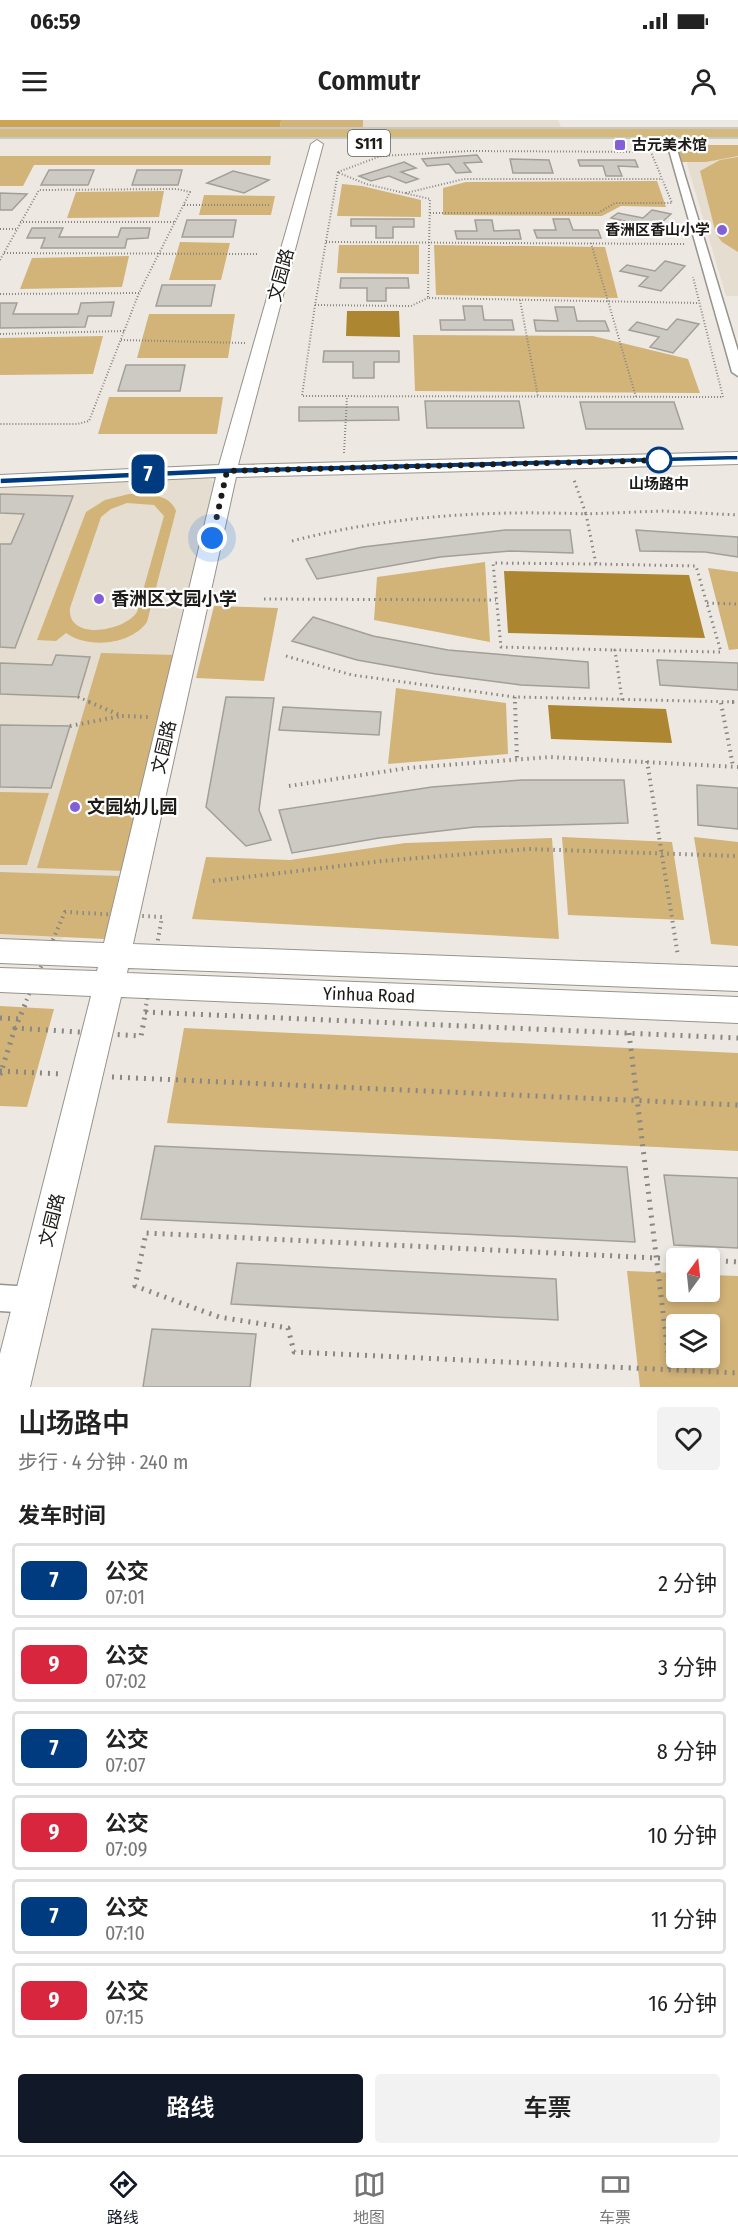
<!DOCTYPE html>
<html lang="zh">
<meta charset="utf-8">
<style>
:root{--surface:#fff;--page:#f2f2f2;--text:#222;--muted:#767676;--line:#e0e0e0;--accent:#111827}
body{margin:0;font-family:"Fira Sans Condensed","Noto Sans SC",sans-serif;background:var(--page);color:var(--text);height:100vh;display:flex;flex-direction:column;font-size:22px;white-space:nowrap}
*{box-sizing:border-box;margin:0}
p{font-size:20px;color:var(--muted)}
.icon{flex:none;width:33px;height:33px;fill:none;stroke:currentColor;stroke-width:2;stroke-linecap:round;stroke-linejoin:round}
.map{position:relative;height:1267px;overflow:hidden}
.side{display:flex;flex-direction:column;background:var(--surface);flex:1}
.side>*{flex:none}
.badge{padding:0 12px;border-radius:9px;font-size:21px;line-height:39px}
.needle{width:39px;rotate:15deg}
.fabs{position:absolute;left:666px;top:1128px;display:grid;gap:12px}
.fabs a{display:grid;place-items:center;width:54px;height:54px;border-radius:6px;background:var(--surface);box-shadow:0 3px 9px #0003;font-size:30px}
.you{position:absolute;width:30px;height:30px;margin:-15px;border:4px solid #fff;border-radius:50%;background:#1a73e8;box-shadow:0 0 0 9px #1a73e833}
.map>.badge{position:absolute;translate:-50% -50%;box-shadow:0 0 0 3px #fff}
h2{padding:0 18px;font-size:22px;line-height:54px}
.round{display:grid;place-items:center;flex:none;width:63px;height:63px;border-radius:6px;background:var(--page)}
.summary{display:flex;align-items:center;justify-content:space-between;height:102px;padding:0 18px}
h1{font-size:28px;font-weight:600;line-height:45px}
.action{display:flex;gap:12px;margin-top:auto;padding:12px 18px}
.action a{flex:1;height:69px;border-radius:6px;background:var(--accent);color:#fff;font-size:24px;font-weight:600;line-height:69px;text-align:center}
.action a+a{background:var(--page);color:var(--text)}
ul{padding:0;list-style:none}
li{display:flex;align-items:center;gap:18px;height:75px;margin:0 12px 9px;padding:0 6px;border:3px solid var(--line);border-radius:6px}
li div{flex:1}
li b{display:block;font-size:22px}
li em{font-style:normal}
li .badge{min-width:66px;font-weight:700;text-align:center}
.status{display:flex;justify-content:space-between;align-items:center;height:42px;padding:0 30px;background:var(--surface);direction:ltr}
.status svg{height:16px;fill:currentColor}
header{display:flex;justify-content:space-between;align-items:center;height:78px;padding:0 18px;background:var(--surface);font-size:27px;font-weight:600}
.tabs{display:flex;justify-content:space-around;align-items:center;height:84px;border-top:2px solid var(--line);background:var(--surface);font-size:16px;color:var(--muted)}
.tabs a{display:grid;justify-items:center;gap:3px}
.tabs .current{color:var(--accent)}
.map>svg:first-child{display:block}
</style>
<div class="status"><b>06:59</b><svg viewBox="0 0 49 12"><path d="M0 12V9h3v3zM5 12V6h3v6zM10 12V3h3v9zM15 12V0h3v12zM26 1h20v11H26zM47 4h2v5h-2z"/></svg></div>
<header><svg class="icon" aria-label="menu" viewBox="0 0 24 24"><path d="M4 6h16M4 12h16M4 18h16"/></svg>Commutr<svg class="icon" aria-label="person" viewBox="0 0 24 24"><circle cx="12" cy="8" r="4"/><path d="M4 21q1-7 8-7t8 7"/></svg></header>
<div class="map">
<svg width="738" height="1267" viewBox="0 0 738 1267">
<rect width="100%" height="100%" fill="#ede9e2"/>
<!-- built -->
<path fill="#e5ddcf" d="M 363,0 L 558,0 L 564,14 L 363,13 Z
M 738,29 L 738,176 L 726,176 L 687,44 L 691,35 Z
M 195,352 L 223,366 L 130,776 L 40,833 L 0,831 L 0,361 Z"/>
<!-- green -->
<path fill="#d2b378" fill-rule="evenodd" d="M 281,0 L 363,0 L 363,13 L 279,13 Z
M 676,25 L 738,25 L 738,36 L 706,42 L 681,42 Z
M 0,36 L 271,36 L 270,45 L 34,45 L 23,66 L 0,66 Z
M 738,37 L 738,132 L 722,122 L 716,114 L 700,51 L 720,40 Z
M 657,61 L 666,87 L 621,86 L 602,96 L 443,95 L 443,68 L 466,62 Z
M 342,64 L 362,66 L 421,80 L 421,97 L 337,96 Z
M 164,71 L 159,97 L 67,98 L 76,72 Z
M 204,75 L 275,76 L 271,95 L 199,95 Z
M 180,122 L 230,123 L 221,160 L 169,160 Z
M 339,125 L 419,125 L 419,154 L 337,153 Z
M 434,125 L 605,127 L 618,178 L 436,175 Z
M 129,136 L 122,167 L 20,169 L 32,138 Z
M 149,194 L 235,194 L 228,238 L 137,238 Z
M 413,215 L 593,216 L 688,239 L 700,273 L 415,271 Z
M 103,216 L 93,254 L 0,255 L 0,218 Z
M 109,277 L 223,277 L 217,314 L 98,314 Z
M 129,374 C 145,374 170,373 176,391 L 147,502 C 131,525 88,529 66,513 L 56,521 L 37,520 L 86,392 L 105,380 ZM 127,383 L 154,385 L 164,396 L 137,492 C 124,512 67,521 70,488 L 101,397 L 111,389 Z
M 485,442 L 490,522 L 374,500 L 377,457 Z
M 708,448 L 738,452 L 738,529 L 729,530 Z
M 214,486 L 278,488 L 264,561 L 196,558 Z
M 101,533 L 176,535 L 126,751 L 37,748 Z
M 396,568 L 506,583 L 508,634 L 388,644 Z
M 0,672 L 49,673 L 27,745 L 0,745 Z
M 562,717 L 672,722 L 684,800 L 568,795 Z
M 694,717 L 738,722 L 738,826 L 711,824 Z
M 552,718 L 559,819 L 192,799 L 206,737 L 290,740 L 405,723 Z
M 0,752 L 119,756 L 105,819 L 0,814 Z
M 0,886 L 54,889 L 27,987 L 0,986 Z
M 184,908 L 738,933 L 738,1031 L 167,1003 Z
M 627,1151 L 676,1153 L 676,1172 L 710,1172 L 710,1155 L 738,1156 L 738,1267 L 640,1267 ZM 710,1204 L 710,1238 L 676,1238 L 676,1204 Z"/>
<!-- forest -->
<path fill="#cca452" d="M 0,0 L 281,0 L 279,13 L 0,13 Z"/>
<!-- water -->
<path fill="#ad8631" d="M 347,191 L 399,191 L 400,217 L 346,216 Z
M 504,451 L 689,455 L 705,518 L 508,513 Z
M 548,585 L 666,589 L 672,623 L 551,619 Z"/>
<!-- building -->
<path fill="#cdc9c3" stroke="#a29f98" stroke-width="1.5" d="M 477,35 L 482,42 L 464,43 L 471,52 L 456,53 L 449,44 L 427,46 L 422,39 Z
M 510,39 L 549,40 L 553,53 L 513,53 Z
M 578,40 L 635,40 L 638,47 L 618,46 L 622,56 L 606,56 L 603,46 L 580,46 Z
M 404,42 L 416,48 L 401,52 L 418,59 L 406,63 L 389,56 L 371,61 L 359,56 Z
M 49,50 L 94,50 L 88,65 L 41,65 Z
M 137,50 L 182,50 L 178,65 L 132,65 Z
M 233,51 L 269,60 L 244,73 L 207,63 Z
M 0,73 L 27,74 L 12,90 L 0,90 Z
M 652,90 L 671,94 L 648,115 L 629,111 L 637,104 L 611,98 L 618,93 L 643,98 Z
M 351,99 L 414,99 L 414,107 L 393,107 L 393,118 L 376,118 L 376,106 L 351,106 Z
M 553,99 L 569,99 L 573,110 L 598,110 L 601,118 L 537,118 L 534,110 L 556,110 Z
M 187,100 L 236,100 L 233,117 L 182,117 Z
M 475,100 L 492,100 L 494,111 L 519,110 L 521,119 L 457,119 L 455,111 L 477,111 Z
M 32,108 L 63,108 L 59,117 L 118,117 L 121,108 L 150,108 L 148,118 L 127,119 L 125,128 L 41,128 L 45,118 L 27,118 Z
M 665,141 L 685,146 L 661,171 L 639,166 L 648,157 L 620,151 L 627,145 L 655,151 Z
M 341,158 L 408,158 L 409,168 L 386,168 L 386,181 L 367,181 L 367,168 L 340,168 Z
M 162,165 L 215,165 L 211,186 L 156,186 Z
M 114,182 L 111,196 L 88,196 L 85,207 L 0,208 L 0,183 L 17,183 L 13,194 L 78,194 L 81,183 Z
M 463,186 L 482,186 L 484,200 L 512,200 L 514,210 L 441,210 L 440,200 L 465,200 Z
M 555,187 L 574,187 L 577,201 L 605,201 L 609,211 L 536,211 L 534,200 L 558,201 Z
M 677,199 L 699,204 L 673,233 L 650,227 L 659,217 L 629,210 L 637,202 L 667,210 Z
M 324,231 L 399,231 L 399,242 L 374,242 L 374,258 L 353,258 L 353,242 L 323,242 Z
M 126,245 L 185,245 L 180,271 L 118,271 Z
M 425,281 L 519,281 L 524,308 L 427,308 Z
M 580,282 L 674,282 L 683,309 L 586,309 Z
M 299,287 L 398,287 L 399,300 L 299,301 Z
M 0,374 L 73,376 L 15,528 L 0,527 L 0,424 L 11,424 L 24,394 L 0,393 Z
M 505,410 L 570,410 L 573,433 L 510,431 L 440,437 L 317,459 L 306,439 L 363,427 Z
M 636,410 L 738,417 L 738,437 L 705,432 L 640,431 Z
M 313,497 L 373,516 L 448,530 L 588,542 L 589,568 L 521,565 L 436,554 L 357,540 L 292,521 Z
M 56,535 L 90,537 L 78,577 L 0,574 L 0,543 L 52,545 Z
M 657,540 L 738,543 L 738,570 L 660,565 Z
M 226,577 L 274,578 L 259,690 L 271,720 L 246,726 L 206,687 Z
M 283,587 L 381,592 L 379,615 L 279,610 Z
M 0,605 L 70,606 L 51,668 L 0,667 Z
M 522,660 L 624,660 L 628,703 L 475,707 L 379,718 L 292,733 L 279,690 L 432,667 Z
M 697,665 L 738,668 L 738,709 L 698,705 Z
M 155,1026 L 627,1047 L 635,1122 L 141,1099 Z
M 664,1055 L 738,1058 L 738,1128 L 674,1125 Z
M 237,1143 L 556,1159 L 558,1200 L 231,1184 Z
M 152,1209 L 256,1214 L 250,1267 L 143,1267 Z"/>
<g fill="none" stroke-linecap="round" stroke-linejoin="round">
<!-- street casing -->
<g stroke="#97938d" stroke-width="3">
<path id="street" d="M 671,20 L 675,23 L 738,231 L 738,256 L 732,252 L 667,23 Z
M 0,1165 L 32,1167 L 41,1171 L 45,1180 L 41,1189 L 32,1193 L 0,1191 Z"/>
</g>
<!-- secondary casing -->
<g stroke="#97938d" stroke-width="2">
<path id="secondary" d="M 317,20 L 323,24 L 238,345 L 738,332 L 738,344 L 236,357 L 133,824 L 738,847 L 738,871 L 128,848 L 127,853 L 738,877 L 738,903 L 121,877 L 30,1267 L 0,1267 L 0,1234 L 91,876 L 0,872 L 0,848 L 97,851 L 98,847 L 0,843 L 0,819 L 104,823 L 216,357 L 0,367 L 0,355 L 219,345 L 311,24 Z"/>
</g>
<!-- primary casing -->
<g stroke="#c9c8c8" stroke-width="4">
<path id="primary" d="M 0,9 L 738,9 L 738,17 L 0,17 Z"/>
</g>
<!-- path-far3 -->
<path stroke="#898782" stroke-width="2" stroke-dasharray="1 2" stroke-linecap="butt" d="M 338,52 L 381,36 L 469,31 L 651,32 L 672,83
M 338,52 L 315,185 L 411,186 L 428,178
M 339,53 L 366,64 L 430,79 L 428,178 L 699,183
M 406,73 L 464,59 L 662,59
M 184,85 L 271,85
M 430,93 L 598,93 L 615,83 L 672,83
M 20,102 L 176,102
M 0,109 L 17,109
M 326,122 L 684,124
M 591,123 L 636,277
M 4,133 L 257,134
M 0,140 L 39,70 L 177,69 L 190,72 L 139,173 L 89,301 L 77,304 L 0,304
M 0,174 L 139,173
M 520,180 L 538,277
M 315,185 L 302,276 L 723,277 L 693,157
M 0,214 L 124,211
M 121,220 L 246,223
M 344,333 L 347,277"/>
<!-- path-far2 -->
<path stroke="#898782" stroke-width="3" stroke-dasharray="1.5 4" stroke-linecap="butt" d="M 292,421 C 389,396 486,390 586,394 L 573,357
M 596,444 L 493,443 L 501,527 L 614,530
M 264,479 L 496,480
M 707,483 L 738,484
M 286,536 L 352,555 L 515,577 L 738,582
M 78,577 L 93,583
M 515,577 L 515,583
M 622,580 L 615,530 L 721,532 L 696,446 L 596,444 L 586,394 L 662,391 L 738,395"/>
<!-- path-far1 -->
<path stroke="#898782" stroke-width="4" stroke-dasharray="1.5 4.5" stroke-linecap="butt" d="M 89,582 L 122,596 L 149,597
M 515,582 L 517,639
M 732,582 L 738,582
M 721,583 L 733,646
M 70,606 L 121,596
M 647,641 L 678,836
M 289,666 L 408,648 L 550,637 L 738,647
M 213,761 L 382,741 L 528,729 L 738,736
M 24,886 L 65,792 L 162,797 L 146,886"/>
<!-- path -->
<path stroke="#898782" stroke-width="5" stroke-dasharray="2 6" stroke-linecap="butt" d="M 25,885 L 15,908 L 141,916 L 147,885
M 145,892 L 738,918
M 0,898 L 20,899
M 629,913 L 670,1250
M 0,951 L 62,954
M 0,955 L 15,908
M 112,957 L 738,985
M 676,1139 L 146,1113 L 135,1166 L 219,1197 L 288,1208 L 294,1232 L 738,1253
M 710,1140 L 738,1142"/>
<!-- street -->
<use href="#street" fill="#fff" fill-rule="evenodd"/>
<!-- secondary -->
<use href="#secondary" fill="#fff" fill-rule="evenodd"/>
<!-- primary -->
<use href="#primary" fill="#d4b97d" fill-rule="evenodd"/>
</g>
<!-- line -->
<path fill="#003b80" stroke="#fff" stroke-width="1.5" d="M 738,335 L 738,340 L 220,354 L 0,364 L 0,358 L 220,348 Z"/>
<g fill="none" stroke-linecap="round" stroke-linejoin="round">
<!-- walk -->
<path stroke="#1c1b18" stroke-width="6" stroke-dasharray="0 10.8" d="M 212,418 L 227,351 L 668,340 L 659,340"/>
</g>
<!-- markers -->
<g fill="#825ed9" stroke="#fff" stroke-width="2">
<rect x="614" y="19" width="12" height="12" rx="3"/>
<circle cx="722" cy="110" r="6"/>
<circle cx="99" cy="479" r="6"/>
<circle cx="75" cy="687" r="6"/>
</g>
<circle fill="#fff" stroke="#003b80" stroke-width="3" cx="659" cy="340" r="12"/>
<g text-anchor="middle" stroke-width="4.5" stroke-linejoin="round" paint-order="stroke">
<!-- far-poi labels -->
<g font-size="15" font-weight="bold" fill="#1c1b18" stroke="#fff" text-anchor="start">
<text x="632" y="30">古元美术馆</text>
<text x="710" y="115" text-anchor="end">香洲区香山小学</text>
</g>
<!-- far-stop labels -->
<g font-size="15" font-weight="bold" fill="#1c1b18" stroke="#fff">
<text x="659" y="369">山场路中</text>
</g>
<!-- shield labels -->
<rect fill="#fff" stroke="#605f5d" stroke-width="1.5" x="348" y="10" width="42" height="26" rx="4.5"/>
<g font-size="16" font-weight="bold" fill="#1c1b18">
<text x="369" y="29">S111</text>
</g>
<!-- street labels -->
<g font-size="18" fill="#1c1b18" stroke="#fff">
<text transform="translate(281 155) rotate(-75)" y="6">文园路</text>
<text transform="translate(164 627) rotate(-77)" y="6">文园路</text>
<text transform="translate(369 875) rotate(2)" y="6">Yinhua Road</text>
<text transform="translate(52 1100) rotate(-76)" y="6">文园路</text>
</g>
<!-- poi labels -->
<g font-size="18" font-weight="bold" fill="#1c1b18" stroke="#fff" text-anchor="start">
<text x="111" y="485">香洲区文园小学</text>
<text x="87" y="693">文园幼儿园</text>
</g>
</g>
</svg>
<div class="fabs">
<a><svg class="needle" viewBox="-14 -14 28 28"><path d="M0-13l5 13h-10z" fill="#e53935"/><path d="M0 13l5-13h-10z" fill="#767676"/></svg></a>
<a><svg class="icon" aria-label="layers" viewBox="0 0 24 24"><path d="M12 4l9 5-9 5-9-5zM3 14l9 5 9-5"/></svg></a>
</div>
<div class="you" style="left:212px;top:418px"></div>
<b class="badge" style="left:148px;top:354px;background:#003b80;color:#fff">7</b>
</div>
<section class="side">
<div class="summary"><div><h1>山场路中</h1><p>步行 · 4 分钟 · 240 m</p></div><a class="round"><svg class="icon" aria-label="heart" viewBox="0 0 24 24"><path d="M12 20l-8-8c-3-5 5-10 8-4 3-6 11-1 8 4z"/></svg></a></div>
<h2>发车时间</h2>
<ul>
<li><span class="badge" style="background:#003b80;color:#fff">7</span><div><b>公交</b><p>07:01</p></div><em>2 分钟</em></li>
<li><span class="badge" style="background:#d7263d;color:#fff">9</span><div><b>公交</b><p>07:02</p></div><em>3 分钟</em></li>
<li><span class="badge" style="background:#003b80;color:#fff">7</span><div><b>公交</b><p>07:07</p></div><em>8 分钟</em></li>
<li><span class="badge" style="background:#d7263d;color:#fff">9</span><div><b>公交</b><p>07:09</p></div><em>10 分钟</em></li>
<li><span class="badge" style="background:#003b80;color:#fff">7</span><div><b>公交</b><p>07:10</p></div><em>11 分钟</em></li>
<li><span class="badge" style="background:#d7263d;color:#fff">9</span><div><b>公交</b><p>07:15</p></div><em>16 分钟</em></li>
</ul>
<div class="action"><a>路线</a><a>车票</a></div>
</section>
<nav class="tabs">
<a class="current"><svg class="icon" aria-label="directions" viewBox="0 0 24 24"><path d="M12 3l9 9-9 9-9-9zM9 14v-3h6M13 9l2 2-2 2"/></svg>路线</a>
<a><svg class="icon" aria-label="map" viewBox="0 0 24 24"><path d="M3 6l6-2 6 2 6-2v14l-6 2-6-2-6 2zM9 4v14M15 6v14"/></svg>地图</a>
<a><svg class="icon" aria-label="tickets" viewBox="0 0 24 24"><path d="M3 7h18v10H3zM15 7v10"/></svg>车票</a>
</nav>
